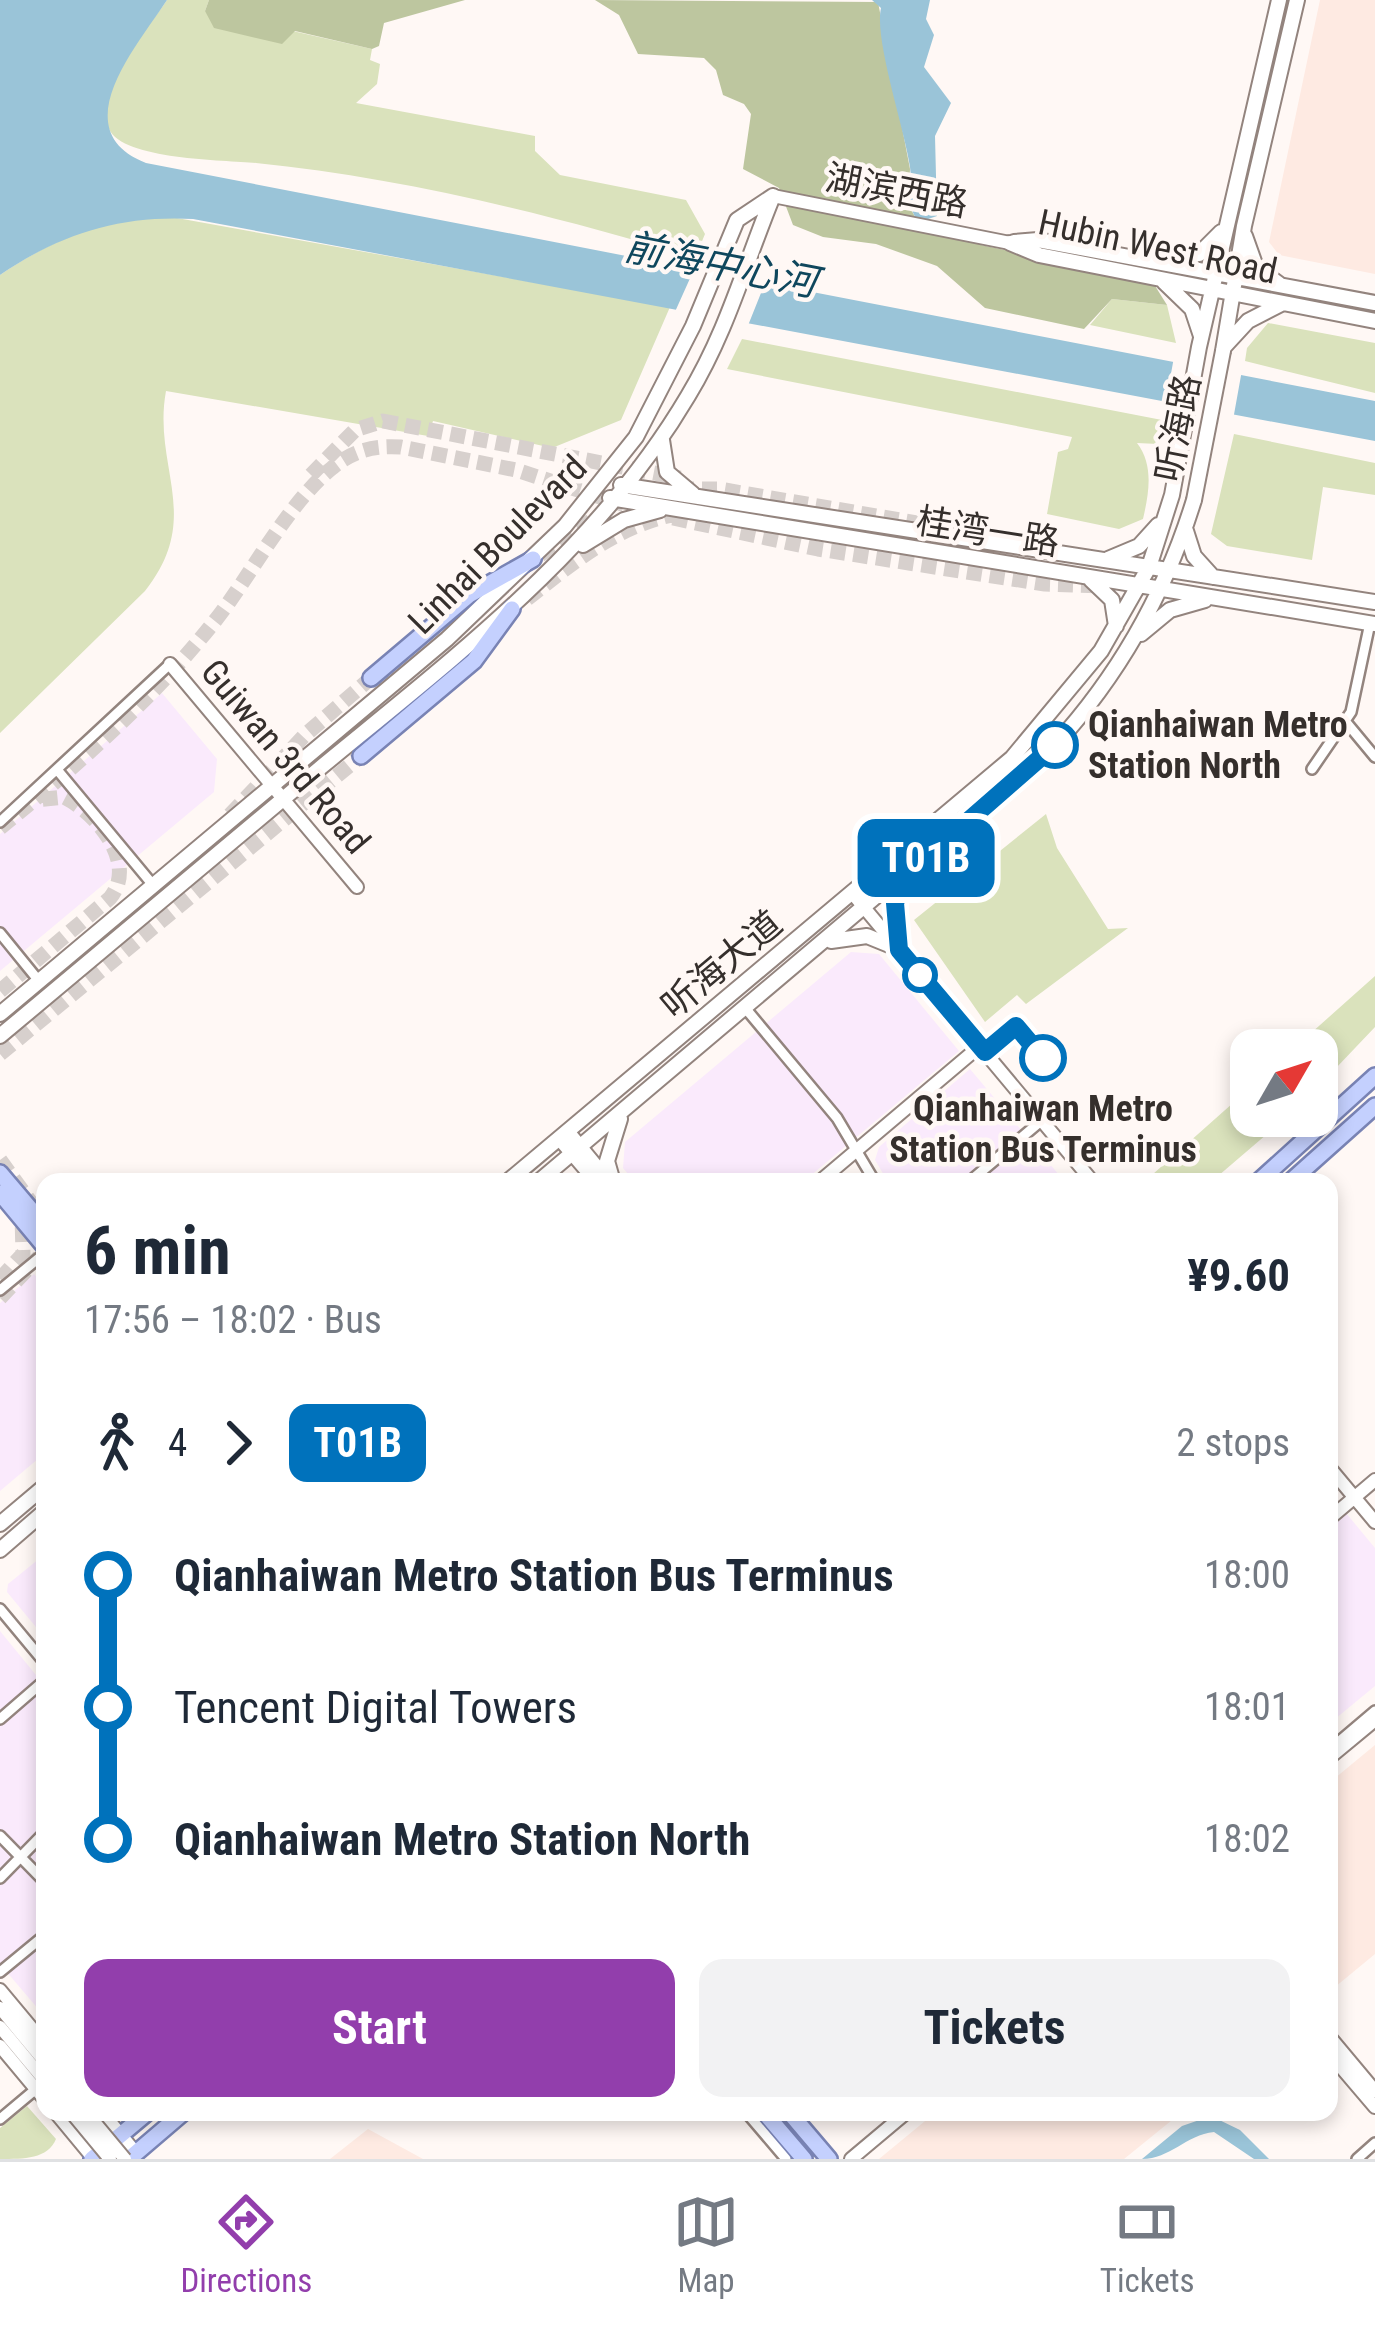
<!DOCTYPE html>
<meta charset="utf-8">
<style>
:root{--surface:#fff;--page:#f2f2f3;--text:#1f2937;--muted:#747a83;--line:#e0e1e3;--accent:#923eac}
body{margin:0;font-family:"Roboto Condensed","Noto Sans SC",sans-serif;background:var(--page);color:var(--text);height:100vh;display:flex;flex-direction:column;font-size:45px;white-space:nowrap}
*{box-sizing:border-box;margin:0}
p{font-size:39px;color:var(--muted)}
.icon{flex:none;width:66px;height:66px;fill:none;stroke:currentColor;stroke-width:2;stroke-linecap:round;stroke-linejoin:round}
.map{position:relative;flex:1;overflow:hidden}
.panel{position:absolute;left:36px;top:1173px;width:1302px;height:948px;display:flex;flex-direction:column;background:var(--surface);border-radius:24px;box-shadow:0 6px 18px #0003}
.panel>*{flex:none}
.badge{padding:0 24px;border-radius:18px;font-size:42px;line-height:78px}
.needle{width:78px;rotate:51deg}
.fabs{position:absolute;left:1230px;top:1029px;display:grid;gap:24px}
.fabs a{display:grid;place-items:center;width:108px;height:108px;border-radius:24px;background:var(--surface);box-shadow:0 6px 18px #0003;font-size:60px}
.map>.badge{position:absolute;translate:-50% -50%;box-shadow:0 0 0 6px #fff}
.legs{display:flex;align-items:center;gap:18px;height:132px;padding:0 48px;font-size:39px}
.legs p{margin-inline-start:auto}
.head{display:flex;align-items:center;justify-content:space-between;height:204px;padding:0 48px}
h1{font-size:66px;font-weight:700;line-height:90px}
.action{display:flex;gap:24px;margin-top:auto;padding:24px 48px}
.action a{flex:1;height:138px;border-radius:24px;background:var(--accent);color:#fff;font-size:48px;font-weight:700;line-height:138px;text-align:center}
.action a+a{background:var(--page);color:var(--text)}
ul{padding:0 48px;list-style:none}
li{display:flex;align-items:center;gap:42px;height:132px;font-size:45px}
li i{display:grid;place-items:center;width:18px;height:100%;margin:0 15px;background:currentColor}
li i::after{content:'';width:30px;height:30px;margin:-15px;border:9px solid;border-radius:50%;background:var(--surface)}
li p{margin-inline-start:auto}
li:first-child i{background:linear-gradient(#0000 50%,currentColor 0)}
li:last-child i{background:linear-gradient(currentColor 50%,#0000 0)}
.tab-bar{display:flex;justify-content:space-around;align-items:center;height:168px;border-top:3px solid var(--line);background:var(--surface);font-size:33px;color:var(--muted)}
.tab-bar a{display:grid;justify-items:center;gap:6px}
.tab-bar .active{color:var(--accent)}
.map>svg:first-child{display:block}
</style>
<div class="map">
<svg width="1375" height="2159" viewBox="0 0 1375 2159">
<rect width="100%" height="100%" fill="#fff8f5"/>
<!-- commercial -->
<path fill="#faeafc" d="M 162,693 L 217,759 L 214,792 L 0,971 L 0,834 Z
M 851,952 L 879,954 L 959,1051 L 803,1182 L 635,1182 L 623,1168 L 625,1142 Z
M 970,1069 L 1065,1182 L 888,1182 L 875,1160 L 879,1147 Z
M 34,1274 L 45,1287 L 45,1453 L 0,1491 L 0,1303 Z
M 1346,1513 L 1375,1548 L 1375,1686 L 1329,1724 L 1329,1528 Z
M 45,1554 L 45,1638 L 7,1592 L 8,1584 Z
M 0,1631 L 45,1686 L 45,2017 L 0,1964 Z"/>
<!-- built -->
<path fill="#feeae2" d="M 1320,0 L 1375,0 L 1375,274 L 1279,255 L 1269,242 Z
M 1375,1745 L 1375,1954 L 1329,1992 L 1329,1783 Z
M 936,2112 L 1182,2112 L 1124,2159 L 879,2159 Z
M 368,2129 L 423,2159 L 330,2159 Z"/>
<!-- green -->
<path fill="#dae2bc" d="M 167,0 L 209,0 L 205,11 L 372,49 L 370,60 L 380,64 L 377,84 L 356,103 L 535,136 L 535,151 L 560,175 L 686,200 L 705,234 L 695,258 C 557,216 400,177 256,163 C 224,160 123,160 109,129 C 92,88 146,32 167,0 Z
M 177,218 L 670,307 L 621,420 L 552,448 L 433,421 L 428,436 L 166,391 C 152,467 204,517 145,591 L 0,733 L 0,275 C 54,238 110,216 177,218 Z
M 1112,299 L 1167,305 L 1176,343 L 1090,325 Z
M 1268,323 L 1375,343 L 1375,393 L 1245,361 L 1247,348 Z
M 742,339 L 1162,420 L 1158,444 L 1137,443 C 1154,465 1149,493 1143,519 L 1119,529 L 1047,514 L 1058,452 L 1068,449 L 1072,437 L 727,369 Z
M 1234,434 L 1375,463 L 1375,495 L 1323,487 L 1312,560 L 1227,546 L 1211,534 Z
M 1046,814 L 1057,848 L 1108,929 L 1128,928 L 1026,1004 L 1017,995 L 985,1022 L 914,920 Z
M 1375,976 L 1375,1027 L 1317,1088 L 1317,1050 L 1292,1050 Z
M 1251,1087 L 1251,1116 L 1288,1116 L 1211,1182 L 1144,1182 Z
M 27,2106 L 56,2139 C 48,2159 24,2159 0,2159 L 0,2128 Z"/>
<!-- forest -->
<path fill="#bdc69f" d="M 209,0 L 465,0 L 384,23 L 379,46 L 372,49 L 295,31 L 282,44 L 214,28 L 205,11 Z
M 595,0 L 878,2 L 910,169 L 908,204 L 918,222 L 961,226 L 981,245 L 1152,281 L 1167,305 L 1112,299 L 1084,329 L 985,308 L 937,266 L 876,244 L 823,237 L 793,225 L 779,188 L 743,169 L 751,114 L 744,104 L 723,95 L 716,70 L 704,58 L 638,54 L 619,15 Z"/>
<!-- water -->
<path fill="#9ac4d8" d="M 0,0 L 167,0 C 138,45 62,130 146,163 L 1375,401 L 1375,441 L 193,219 C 120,215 60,234 0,275 Z
M 872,0 L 930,0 L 926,19 L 934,35 L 924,67 L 951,103 L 935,136 L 937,216 L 919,222 C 904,204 913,188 910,167 C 904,127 874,39 881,8 Z
M 1211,2116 L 1240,2130 L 1269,2159 L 1254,2159 L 1214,2132 C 1186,2135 1170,2159 1142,2159 L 1182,2126 Z"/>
<!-- pier -->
<path fill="#fff8f5" d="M 696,265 L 767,278 L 747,328 L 674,314 Z
M 1174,357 L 1242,370 L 1233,420 L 1165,407 Z"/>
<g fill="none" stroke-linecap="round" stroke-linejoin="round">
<!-- primary-tunnel -->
<path stroke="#d7d0cd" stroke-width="15" stroke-dasharray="15 8" stroke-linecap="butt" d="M 311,475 L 355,430 L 383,421 L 680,478
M 679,489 L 719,489 L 999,537
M 673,518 L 818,549 L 1045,584 L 1105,586
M 540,555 L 595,518
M 527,599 C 577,559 623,521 688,512
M 230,815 L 305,735 L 371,678
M 0,828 C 76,766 152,700 214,622 C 251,576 287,504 332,468 C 352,451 374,445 401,447 L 516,470 L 650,513
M 0,991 L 110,898 C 138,864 98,814 64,797 L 35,800
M 0,1054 L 361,756
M 0,1160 L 37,1211
M 0,1279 L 23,1254 L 22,1216
M 0,1298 L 39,1257"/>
<!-- minor casing -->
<g stroke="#93847e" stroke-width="14">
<path id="minor" d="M 1346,722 L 1375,757
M 1312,769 L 1351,712 L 1370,623
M 59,772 L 153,885
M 0,822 L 170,664
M 0,933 L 39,981
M 746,1009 L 837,1118 L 875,1182
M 969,1182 L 1041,1121
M 0,1290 L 45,1253
M 0,1609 L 45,1663
M 0,1719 L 45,1680
M 1329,1750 L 1375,1711
M 0,1836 L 45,1882
M 0,1878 L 45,1832
M 0,1972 L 45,1935
M 746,2112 L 786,2159
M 0,2119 L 36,2089
M 1357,2159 L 1375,2143"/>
</g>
<!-- tertiary casing -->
<g stroke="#93847e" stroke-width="16">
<path id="tertiary" d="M 773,196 L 1010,243
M 170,664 L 357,887
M 852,893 L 1093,1182
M 568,1131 L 610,1182
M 559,1139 L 596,1182
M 819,1182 L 980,1046
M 1329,1467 L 1375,1522
M 1329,1519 L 1375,1480
M 1329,1758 L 1375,1720
M 0,1990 L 45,2044
M 0,2008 L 45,2062
M 0,2027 L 45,2081
M 1329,2036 L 1375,2091
M 0,2046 L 45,2100
M 1329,2053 L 1375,2107
M 55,2112 L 94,2159
M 102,2112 L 136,2153
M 851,2159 L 907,2112"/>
</g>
<!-- secondary casing -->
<g stroke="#93847e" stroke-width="18">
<path id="secondary" d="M 1245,236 L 1256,267 L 1279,284
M 1014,242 L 1038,240 L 1375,303
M 1010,243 L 1039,255 L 1375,321
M 1164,257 L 1199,254 L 1221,232
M 1164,282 L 1192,309 L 1201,336
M 1224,347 L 1248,321 L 1281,304
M 1223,351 L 1244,226 L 1297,0
M 662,440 L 667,472 L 693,494
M 621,485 L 1375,602
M 610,498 L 1375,624
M 1186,531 L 1194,556 L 1213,577
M 583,545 L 624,520 L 660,510
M 1108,559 L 1139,546 L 1158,525
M 1091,580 L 1112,600 L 1116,626
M 1141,634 L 1170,610 L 1205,600
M 831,941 L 867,936 L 899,949
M 899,949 L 894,912 L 901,881
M 0,1014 L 447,639 L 565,526 L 636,437 L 693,326 L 737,220 L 773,196
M 0,1036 C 106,946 213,857 320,768 C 456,656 597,550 688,396 C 727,332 745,264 773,196
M 507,1182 L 1012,758 L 1101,651 L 1149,567 L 1172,495 L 1199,347 L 1279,0
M 538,1182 L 1055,745 C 1119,675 1166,591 1194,500
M 555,1182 L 584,1182
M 613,1182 L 607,1161 L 620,1119
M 0,1524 L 45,1486
M 0,1550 L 45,1511"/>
</g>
<!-- primary casing -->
<g stroke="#7983b4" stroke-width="20">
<path id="primary" d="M 371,678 L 469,595 L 533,559
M 361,756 L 474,661 L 512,609
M 0,1173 L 45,1226
M 1258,1182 L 1375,1076
M 1290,1182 L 1375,1106
M 0,1193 L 45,1247
M 764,2112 L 804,2159
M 789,2112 L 829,2159
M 92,2159 L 148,2112
M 129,2159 L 184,2112"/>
</g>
<!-- minor -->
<use href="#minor" stroke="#fff" stroke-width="9"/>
<!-- tertiary -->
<use href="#tertiary" stroke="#fff" stroke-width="12"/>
<!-- secondary -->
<use href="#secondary" stroke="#fff" stroke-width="14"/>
<!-- primary -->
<use href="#primary" stroke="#c4d0fe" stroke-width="15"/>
<!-- tertiary-bridge casing -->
<g stroke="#93847e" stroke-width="16" stroke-linecap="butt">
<path id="tertiary-bridge" d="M 71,2112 L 110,2159
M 86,2112 L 125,2159"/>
</g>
<!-- secondary-bridge casing -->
<g stroke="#93847e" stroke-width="18" stroke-linecap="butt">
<path id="secondary-bridge" d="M 1194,500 L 1223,351"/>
</g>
<!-- tertiary-bridge -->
<use href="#tertiary-bridge" stroke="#fff" stroke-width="12"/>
<!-- secondary-bridge -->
<use href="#secondary-bridge" stroke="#fff" stroke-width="14"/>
</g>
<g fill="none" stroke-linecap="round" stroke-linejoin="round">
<!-- line-1 casing -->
<g stroke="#fff" stroke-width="27">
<path id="line-1" d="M 1043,1058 L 1016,1026 L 985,1052 L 899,950 L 895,903 L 904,877 L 1055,745"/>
</g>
<!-- line-1 -->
<use href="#line-1" stroke="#0072bc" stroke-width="18"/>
</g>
<!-- markers -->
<g fill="#fff" stroke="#0072bc" stroke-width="6">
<circle cx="1055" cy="745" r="21"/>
<circle cx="920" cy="975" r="15"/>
<circle cx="1043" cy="1058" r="21"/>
</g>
<g text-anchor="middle" stroke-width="9" stroke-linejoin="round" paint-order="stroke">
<!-- street labels -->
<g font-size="36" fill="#352f2c" stroke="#fff8f5">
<text transform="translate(897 190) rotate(11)" y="13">湖滨西路</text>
<text transform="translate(1158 246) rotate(12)" y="13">Hubin West Road</text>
<text transform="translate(1177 428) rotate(-79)" y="13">听海路</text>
<text transform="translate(988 531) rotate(9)" y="13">桂湾一路</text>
<text transform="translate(497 544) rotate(-45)" y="13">Linhai Boulevard</text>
<text transform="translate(286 756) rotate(50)" y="13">Guiwan 3rd Road</text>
<text transform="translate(721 964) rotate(-40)" y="13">听海大道</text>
</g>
<!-- stop labels -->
<g font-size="36" font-weight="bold" fill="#352f2c" stroke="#fff8f5" text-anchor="start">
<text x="1088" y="737">Qianhaiwan Metro<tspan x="1088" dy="41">Station North</tspan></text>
<text x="1043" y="1121" text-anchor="middle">Qianhaiwan Metro<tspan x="1043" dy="41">Station Bus Terminus</tspan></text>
</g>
<!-- water labels -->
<g font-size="39" font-style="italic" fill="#0f475d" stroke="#fff8f5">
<text transform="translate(721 264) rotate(11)" y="14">前海中心河</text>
</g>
</g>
</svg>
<div class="fabs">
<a><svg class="needle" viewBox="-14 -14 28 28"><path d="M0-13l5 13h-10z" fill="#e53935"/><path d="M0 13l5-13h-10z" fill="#747a83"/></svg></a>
</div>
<b class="badge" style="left:926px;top:858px;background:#0072bc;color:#fff">T01B</b>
<section class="panel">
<div class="head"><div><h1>6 min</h1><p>17:56 – 18:02 · Bus</p></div><b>¥9.60</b></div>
<div class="legs"><svg class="icon" aria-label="walk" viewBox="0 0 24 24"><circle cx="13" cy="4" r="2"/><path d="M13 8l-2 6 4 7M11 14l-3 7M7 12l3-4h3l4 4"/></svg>4<svg class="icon" aria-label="forward" viewBox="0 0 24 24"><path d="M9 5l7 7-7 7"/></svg><b class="badge" style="background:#0072bc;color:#fff">T01B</b><p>2 stops</p></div>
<ul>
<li><i style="color:#0072bc"></i><b>Qianhaiwan Metro Station Bus Terminus</b><p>18:00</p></li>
<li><i style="color:#0072bc"></i><span>Tencent Digital Towers</span><p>18:01</p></li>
<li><i style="color:#0072bc"></i><b>Qianhaiwan Metro Station North</b><p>18:02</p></li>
</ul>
<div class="action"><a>Start</a><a>Tickets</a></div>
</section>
</div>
<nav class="tab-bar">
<a class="active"><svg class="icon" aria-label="directions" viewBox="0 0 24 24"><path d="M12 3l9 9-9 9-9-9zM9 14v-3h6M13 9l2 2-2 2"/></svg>Directions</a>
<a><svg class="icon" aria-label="map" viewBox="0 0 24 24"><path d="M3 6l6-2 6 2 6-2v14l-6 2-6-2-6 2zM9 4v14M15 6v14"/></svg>Map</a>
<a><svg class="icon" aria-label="tickets" viewBox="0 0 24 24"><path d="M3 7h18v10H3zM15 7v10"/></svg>Tickets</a>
</nav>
